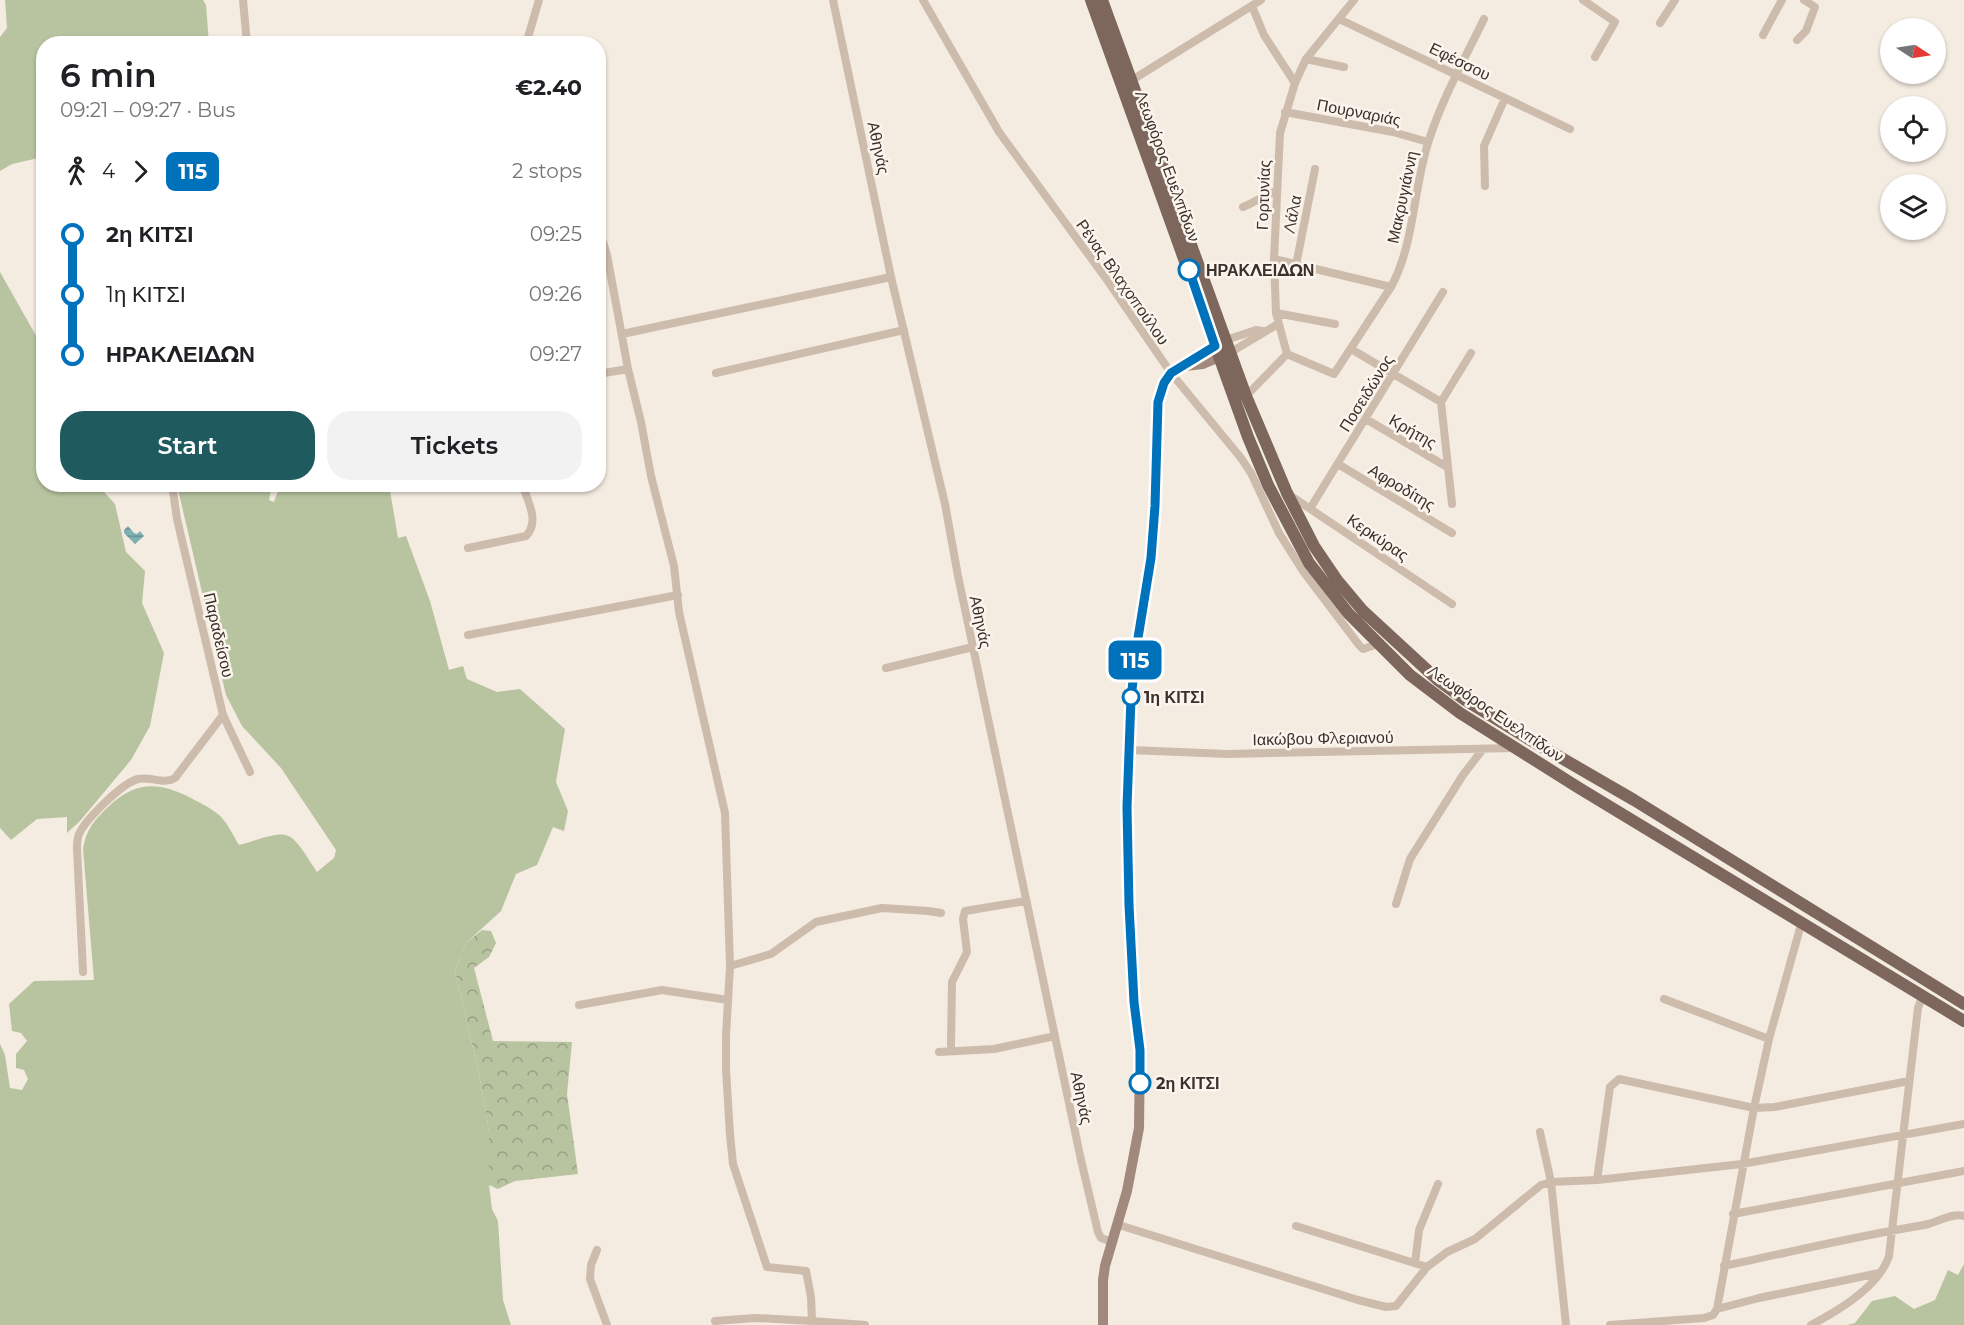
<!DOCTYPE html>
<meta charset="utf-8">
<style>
:root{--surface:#fff;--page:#f2f2f2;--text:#202124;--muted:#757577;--accent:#1f5a5e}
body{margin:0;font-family:Montserrat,sans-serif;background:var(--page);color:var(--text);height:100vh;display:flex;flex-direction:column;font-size:22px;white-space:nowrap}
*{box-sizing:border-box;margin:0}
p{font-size:20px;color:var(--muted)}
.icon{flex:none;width:33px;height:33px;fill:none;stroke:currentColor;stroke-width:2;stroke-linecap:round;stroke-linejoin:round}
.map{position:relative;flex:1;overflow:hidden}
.details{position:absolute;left:36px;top:36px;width:570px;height:456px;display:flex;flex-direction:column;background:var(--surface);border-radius:24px;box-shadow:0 2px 4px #0004}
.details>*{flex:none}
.badge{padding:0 12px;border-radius:9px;font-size:21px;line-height:39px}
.needle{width:39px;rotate:102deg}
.fabs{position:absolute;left:1880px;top:18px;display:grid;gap:12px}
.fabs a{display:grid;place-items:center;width:66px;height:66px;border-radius:50%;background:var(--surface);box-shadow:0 2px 4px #0004;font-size:30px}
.map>.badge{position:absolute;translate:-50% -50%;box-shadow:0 0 0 3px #fff}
.legs{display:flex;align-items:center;gap:9px;height:66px;padding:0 24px;font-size:20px}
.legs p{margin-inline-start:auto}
.summary{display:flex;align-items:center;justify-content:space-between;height:102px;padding:0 24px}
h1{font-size:33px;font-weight:600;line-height:45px}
.action{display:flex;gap:12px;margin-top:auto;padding:12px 24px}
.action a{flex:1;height:69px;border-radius:24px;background:var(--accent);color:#fff;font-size:24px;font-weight:600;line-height:69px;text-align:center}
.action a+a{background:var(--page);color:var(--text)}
ul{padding:0 24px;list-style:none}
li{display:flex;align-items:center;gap:21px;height:60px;font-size:22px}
li i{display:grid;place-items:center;width:9px;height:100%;margin:0 8px;background:currentColor}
li i::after{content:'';width:15px;height:15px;margin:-8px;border:4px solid;border-radius:50%;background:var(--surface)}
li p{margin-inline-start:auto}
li:first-child i{background:linear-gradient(#0000 50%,currentColor 0)}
li:last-child i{background:linear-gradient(currentColor 50%,#0000 0)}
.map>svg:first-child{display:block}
</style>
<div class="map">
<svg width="1964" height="1325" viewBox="0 0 1964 1325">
<defs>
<pattern id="forest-crowns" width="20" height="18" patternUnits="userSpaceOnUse" patternTransform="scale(1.5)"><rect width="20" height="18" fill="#b8c4a0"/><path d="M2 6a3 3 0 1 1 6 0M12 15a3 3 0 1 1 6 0" fill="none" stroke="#97a083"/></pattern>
<pattern id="water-rules" width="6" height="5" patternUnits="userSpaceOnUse" patternTransform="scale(1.5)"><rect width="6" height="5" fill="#7fb0b2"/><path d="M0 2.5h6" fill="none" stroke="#699091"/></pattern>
</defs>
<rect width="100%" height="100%" fill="#f4ebe1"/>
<!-- green -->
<path fill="#b8c4a0" d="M 5,0 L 203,0 L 206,5 L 209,43 L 44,44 L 43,157 L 12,164 L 0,171 L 0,37 L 7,28 Z
M 0,272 L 43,348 L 44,484 L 103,485 L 104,492 L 115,504 L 126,552 L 145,571 L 142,603 L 164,653 L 150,726 L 131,760 L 80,821 L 67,833 L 67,817 L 37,819 L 11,840 L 0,828 Z
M 177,485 L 272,485 L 269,500 L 274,502 L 280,485 L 389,485 L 398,538 L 406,536 L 430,601 L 449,670 L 463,666 L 467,679 L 497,692 L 520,689 L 565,729 L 556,782 L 568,811 L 564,831 L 553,827 L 537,865 L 516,874 L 501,911 L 466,943 L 455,971 L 479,1074 L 489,1131 L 489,1185 L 492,1209 L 498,1221 L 503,1300 L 511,1325 L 0,1325 L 0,1044 L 5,1055 L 10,1088 L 22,1090 L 28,1079 L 24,1070 L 16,1068 L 16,1054 L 27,1041 L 21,1033 L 12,1031 L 9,1004 L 34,981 L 94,980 L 83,849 C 86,830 94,820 108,807 C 135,781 158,781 191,798 C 200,803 211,808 219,815 C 227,822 233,835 239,845 C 291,830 287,825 317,872 L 334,858 L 336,850 L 281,768 L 242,726 L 226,695 Z
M 1964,1264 L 1964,1325 L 1847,1325 L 1855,1323 L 1872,1301 L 1895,1296 L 1914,1309 L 1935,1300 L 1948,1270 L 1958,1275 Z"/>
<!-- forest -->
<path fill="url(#forest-crowns)" d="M 482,930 L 491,931 L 496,943 L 489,957 L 474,968 L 493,1041 L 572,1042 L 567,1094 L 578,1174 L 515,1181 L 498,1189 L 489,1185 L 489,1131 L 479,1074 L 455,971 L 466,943 Z"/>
<!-- water -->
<path fill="url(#water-rules)" d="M 128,526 L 134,533 L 137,534 L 140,531 L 144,536 L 135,544 L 124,533 L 124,530 Z"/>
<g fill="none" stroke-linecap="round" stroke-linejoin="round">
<!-- street -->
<path stroke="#cdbbac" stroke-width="8" d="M 243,0 L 247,44
M 833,0 L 891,277 L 945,504 L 958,576 L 1081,1160 L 1098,1232 L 1101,1238 L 1113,1242
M 923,0 L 999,132 L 1107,280 L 1171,373 L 1241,458 L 1251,473 L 1279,533 L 1303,571 L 1359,645 L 1363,649 L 1378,644
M 1583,0 L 1615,22 L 1595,57
M 1252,6 L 1264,35 L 1295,83
M 1339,19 L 1570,129
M 1660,23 L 1675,0
M 1763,35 L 1782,0
M 1797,40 L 1806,31 L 1815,7 L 1804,0
M 526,44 L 539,0
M 1306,59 L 1344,67
M 1132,80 L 1261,0
M 1285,112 L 1393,132 L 1428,142
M 1485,186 L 1484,146 L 1505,98
M 1243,207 C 1255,202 1264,195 1277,191
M 598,240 L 602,239 L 607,255 L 628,369 L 641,422 L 651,476 L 674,566 L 679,612 L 725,813 L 730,966 L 726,1036 L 726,1069 L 730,1135 L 733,1164 L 767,1267 L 806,1271 L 811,1297 L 812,1321 L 755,1318 L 715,1321
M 1274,259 L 1391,287
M 1296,265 L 1315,169
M 1276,313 L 1335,324
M 622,334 L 891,277
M 1226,340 L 1256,330 L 1263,331
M 1351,349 L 1441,402 L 1452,504
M 1231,352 L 1278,324
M 1287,354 L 1334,374 L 1391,287 C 1415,243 1413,188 1429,140 C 1442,99 1465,58 1484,19
M 716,373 L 904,330
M 598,374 L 628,369
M 1246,396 L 1287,354 L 1276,313 L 1274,259 L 1280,133 L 1295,83 L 1306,59 L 1354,0
M 1441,402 L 1471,353
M 1366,419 L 1447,467
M 1338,464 L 1452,533
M 433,485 L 434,484
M 1288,494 L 1452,604
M 1311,507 L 1443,292
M 468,548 L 526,536 C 540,521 528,502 522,484
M 468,635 L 678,595
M 886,668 L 973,647
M 223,715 L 250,772
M 1130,750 L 1227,754 L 1515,748
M 1396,904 L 1410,859 L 1463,775 L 1483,749
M 730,966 L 771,954 L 816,922 L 882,908 L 928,911 L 941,913
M 83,972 L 77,848 C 77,844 77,839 79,834 C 86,819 122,783 138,779 C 151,776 164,785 175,778 L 223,715 L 177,519 L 172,484
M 1664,999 L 1769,1039
M 579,1005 L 662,990 L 728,1000
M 951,1045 L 952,982 L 967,952 L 963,919 L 965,911 L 1026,901
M 939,1052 L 994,1049 L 1055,1036
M 1540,1132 L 1551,1182 L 1566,1325
M 1597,1180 L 1610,1087 L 1619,1079 L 1754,1108 L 1775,1107 L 1909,1081
M 1733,1214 L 1964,1171
M 1119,1225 L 1358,1300 L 1386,1307 L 1396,1306 L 1427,1267 L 1447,1252 L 1475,1239 L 1541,1185 L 1551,1182 L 1597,1180 L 1742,1164 L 1964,1124
M 1296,1226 L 1427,1267
M 597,1250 L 591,1265 L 590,1279 L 607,1325
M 1415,1263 L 1419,1230 L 1438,1184
M 1724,1266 C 1790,1252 1857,1236 1924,1225 C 1936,1223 1953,1212 1964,1216
M 1717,1309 L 1759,1298 L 1879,1273
M 812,1321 L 865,1325
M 1610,1325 L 1704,1318 L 1713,1315 L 1717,1309 L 1754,1108 L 1769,1039 L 1802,921
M 1811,1325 C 1838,1311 1879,1287 1889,1256 L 1918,1008 L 1923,995"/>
<!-- secondary -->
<path stroke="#a18a7d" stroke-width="10" d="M 1185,366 L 1203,364 L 1227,354
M 1103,1325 L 1103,1280 L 1105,1266 L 1127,1191 L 1139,1128 L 1140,1050 L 1134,1002 L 1129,905 L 1127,807 L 1134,670 L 1151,559 L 1155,506 L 1158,402 L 1164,383 L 1171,373 L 1220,343"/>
<!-- primary -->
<path stroke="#7d675c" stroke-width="12" d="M 1091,0 L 1248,437 L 1268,485 L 1309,563 L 1348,613 L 1410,675 L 1460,713 L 1579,788 L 1964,1021
M 1102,0 L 1246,396 L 1287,493 L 1314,546 L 1337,580 L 1363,611 L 1439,681 L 1465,700 L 1527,738 L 1634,800 L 1964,1004"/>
</g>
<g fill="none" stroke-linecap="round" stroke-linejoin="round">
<!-- line-1 casing -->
<g stroke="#fff" stroke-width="14">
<path id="line-1" d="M 1140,1083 L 1140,1050 L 1134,1002 L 1129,905 L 1127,807 L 1131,698 L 1138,638 L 1151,558 L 1155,506 L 1158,402 L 1164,383 L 1171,373 L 1215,346 L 1189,270"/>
</g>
<!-- line-1 -->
<use href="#line-1" stroke="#0072bc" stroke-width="9"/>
</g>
<!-- markers -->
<g fill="#fff" stroke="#0072bc" stroke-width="3">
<circle cx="1189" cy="270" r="10"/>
<circle cx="1131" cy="697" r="8"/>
<circle cx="1140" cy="1083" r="10"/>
</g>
<g text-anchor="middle" stroke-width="5" stroke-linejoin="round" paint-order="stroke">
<!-- street labels -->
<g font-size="16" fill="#3b302b" stroke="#fbf5ee">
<text transform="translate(1460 61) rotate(26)" y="6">Εφέσσου</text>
<text transform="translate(1359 112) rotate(11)" y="6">Πουρναριάς</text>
<text transform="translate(879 148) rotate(78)" y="6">Αθηνάς</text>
<text transform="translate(1168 166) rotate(70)" y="6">Λεωφόρος Ευελπίδων</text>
<text transform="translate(1263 195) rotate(-88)" y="6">Γορτυνίας</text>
<text transform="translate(1402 197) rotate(-78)" y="6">Μακρυγιάννη</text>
<text transform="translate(1292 214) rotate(-79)" y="6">Λάλα</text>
<text transform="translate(1123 282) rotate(55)" y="6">Ρένας Βλαχοπούλου</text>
<text transform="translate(1366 393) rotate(-58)" y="6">Ποσειδώνος</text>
<text transform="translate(1413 431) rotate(30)" y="6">Κρήτης</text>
<text transform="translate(1402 487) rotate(31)" y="6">Αφροδίτης</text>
<text transform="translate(1378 537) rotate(34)" y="6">Κερκύρας</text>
<text transform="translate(981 622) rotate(78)" y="6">Αθηνάς</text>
<text transform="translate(219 635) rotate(77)" y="6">Παραδείσου</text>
<text transform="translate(1496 713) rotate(34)" y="6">Λεωφόρος Ευελπίδων</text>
<text transform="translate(1323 738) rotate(-1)" y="6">Ιακώβου Φλεριανού</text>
<text transform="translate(1082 1098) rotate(78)" y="6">Αθηνάς</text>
</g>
<!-- stop labels -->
<g font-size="16" font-weight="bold" fill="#3b302b" stroke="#fbf5ee" text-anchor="start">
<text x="1206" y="276">ΗΡΑΚΛΕΙΔΩΝ</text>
<text x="1144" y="703">1η ΚΙΤΣΙ</text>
<text x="1156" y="1089">2η ΚΙΤΣΙ</text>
</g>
</g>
</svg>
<div class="fabs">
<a><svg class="needle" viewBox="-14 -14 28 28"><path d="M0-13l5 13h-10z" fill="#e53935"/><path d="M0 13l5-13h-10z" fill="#757577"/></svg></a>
<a><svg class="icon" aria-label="locate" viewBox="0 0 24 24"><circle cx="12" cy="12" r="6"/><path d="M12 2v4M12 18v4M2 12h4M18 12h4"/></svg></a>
<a><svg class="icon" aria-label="layers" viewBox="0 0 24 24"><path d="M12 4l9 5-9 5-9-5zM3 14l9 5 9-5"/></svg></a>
</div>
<b class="badge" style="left:1135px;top:660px;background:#0072bc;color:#fff">115</b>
<section class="details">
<div class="summary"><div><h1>6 min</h1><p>09:21 – 09:27 · Bus</p></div><b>€2.40</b></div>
<div class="legs"><svg class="icon" aria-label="walk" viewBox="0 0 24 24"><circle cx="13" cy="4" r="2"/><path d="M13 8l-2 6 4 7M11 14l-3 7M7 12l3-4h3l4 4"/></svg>4<svg class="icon" aria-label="forward" viewBox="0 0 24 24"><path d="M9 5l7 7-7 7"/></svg><b class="badge" style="background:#0072bc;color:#fff">115</b><p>2 stops</p></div>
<ul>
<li><i style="color:#0072bc"></i><b>2η ΚΙΤΣΙ</b><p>09:25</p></li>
<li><i style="color:#0072bc"></i><span>1η ΚΙΤΣΙ</span><p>09:26</p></li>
<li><i style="color:#0072bc"></i><b>ΗΡΑΚΛΕΙΔΩΝ</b><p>09:27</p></li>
</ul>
<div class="action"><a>Start</a><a>Tickets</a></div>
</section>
</div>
